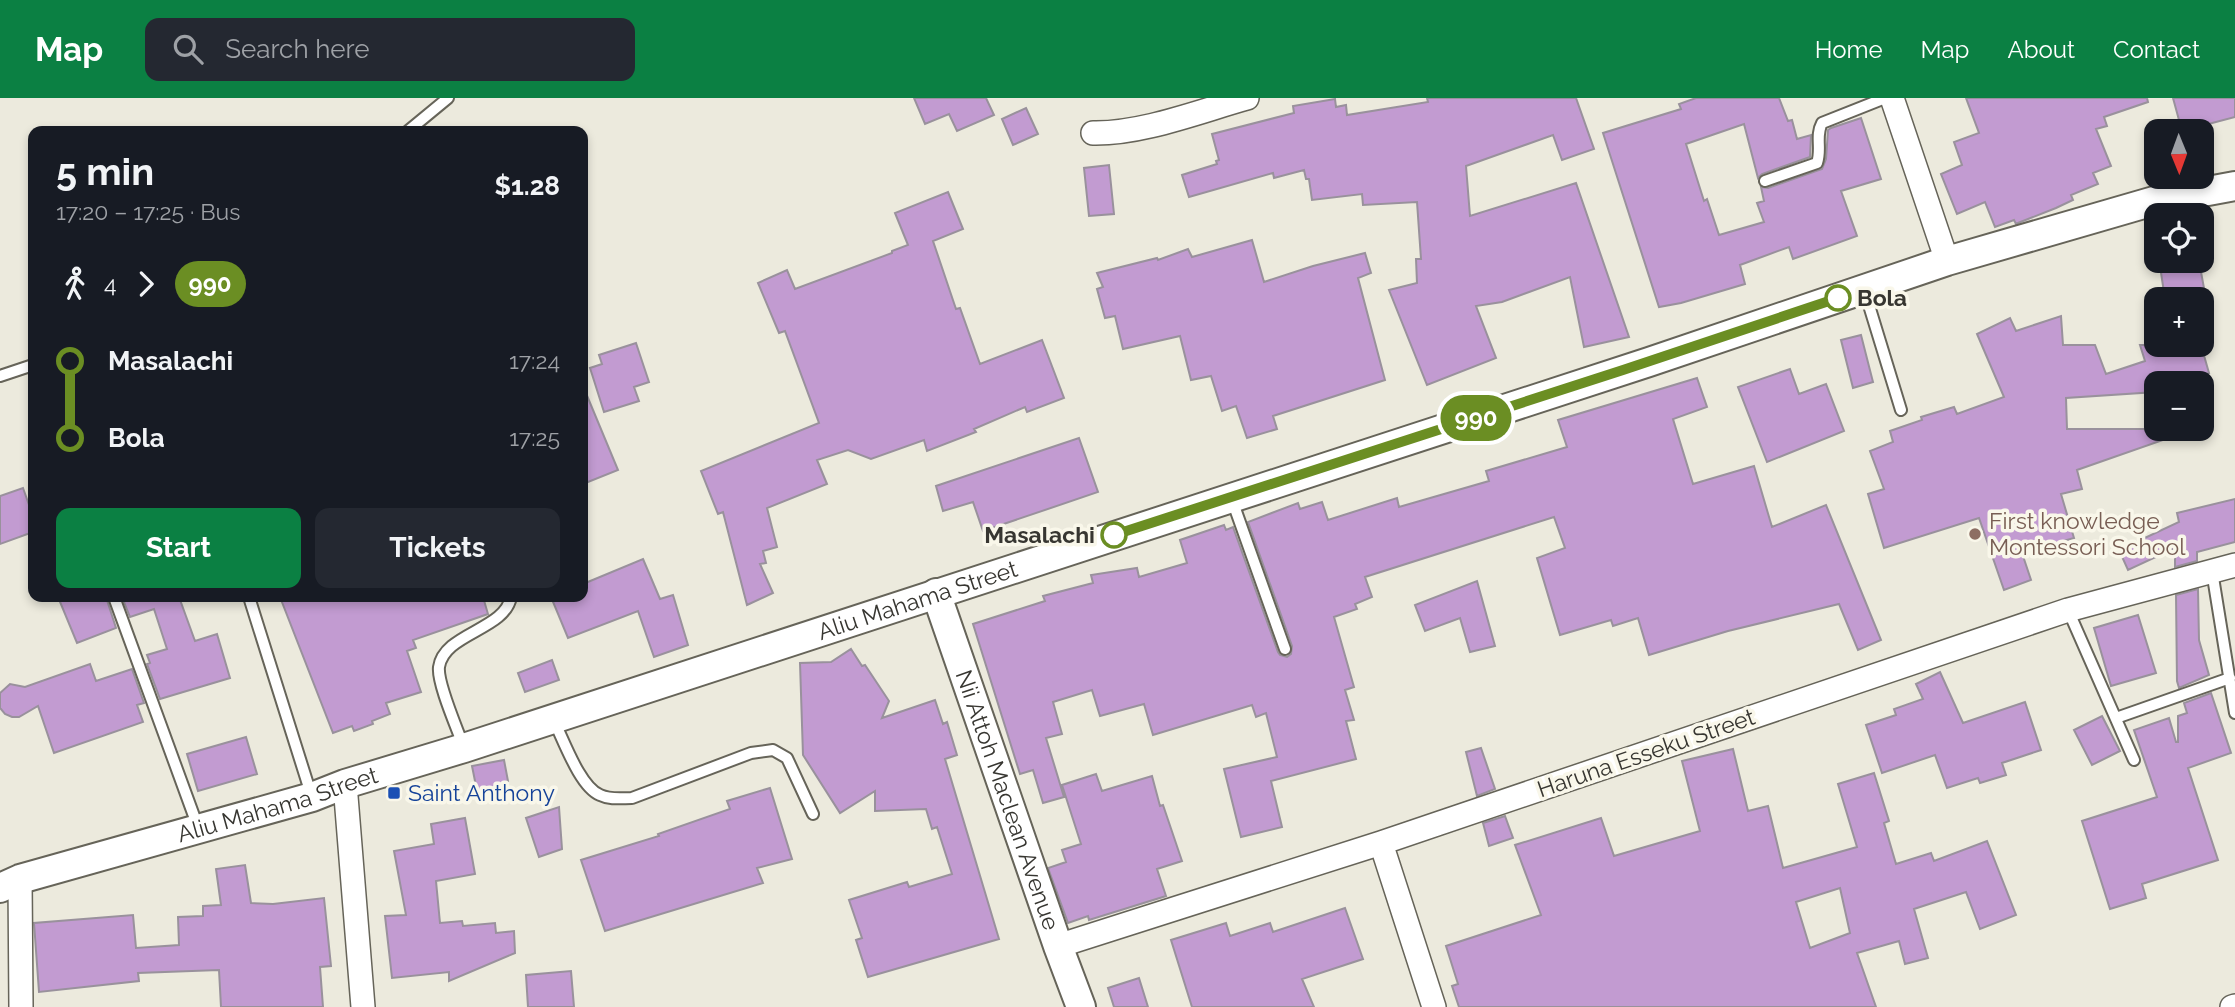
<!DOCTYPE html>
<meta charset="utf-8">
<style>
:root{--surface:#171b24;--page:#242831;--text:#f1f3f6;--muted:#9ea1a6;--accent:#0b8043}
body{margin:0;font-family:Raleway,sans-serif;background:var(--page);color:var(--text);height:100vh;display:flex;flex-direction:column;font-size:26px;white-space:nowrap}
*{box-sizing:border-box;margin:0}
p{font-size:23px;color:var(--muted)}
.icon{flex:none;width:38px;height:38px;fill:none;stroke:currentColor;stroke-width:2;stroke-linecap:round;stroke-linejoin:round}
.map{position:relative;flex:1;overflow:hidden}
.details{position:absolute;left:28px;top:28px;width:560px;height:476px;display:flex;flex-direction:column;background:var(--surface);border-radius:14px;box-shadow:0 4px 10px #0003}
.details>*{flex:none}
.badge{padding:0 14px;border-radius:23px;font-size:24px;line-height:46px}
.needle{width:46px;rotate:179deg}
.controls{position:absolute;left:2144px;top:21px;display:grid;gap:14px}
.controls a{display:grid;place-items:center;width:70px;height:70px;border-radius:14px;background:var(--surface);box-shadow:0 4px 10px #0003;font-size:35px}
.map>.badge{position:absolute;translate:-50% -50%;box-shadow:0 0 0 4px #fff}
.legs{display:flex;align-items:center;gap:10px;height:77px;padding:0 28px;font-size:23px}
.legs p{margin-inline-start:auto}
.overview{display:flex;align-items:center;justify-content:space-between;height:119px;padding:0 28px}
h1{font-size:38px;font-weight:700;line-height:52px}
.cta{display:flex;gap:14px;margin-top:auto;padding:14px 28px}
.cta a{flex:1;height:80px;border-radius:14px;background:var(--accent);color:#fff;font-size:28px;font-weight:700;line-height:80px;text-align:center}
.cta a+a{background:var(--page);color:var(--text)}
ul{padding:0 28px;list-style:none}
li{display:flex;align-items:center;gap:24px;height:77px;font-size:26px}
li i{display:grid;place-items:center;width:10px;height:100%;margin:0 9px;background:currentColor}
li i::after{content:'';width:18px;height:18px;margin:-9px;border:5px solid;border-radius:50%;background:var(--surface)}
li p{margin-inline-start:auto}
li:first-child i{background:linear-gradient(#0000 50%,currentColor 0)}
li:last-child i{background:linear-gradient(currentColor 50%,#0000 0)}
header{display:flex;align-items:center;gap:42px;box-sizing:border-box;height:98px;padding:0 35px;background:var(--accent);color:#fff}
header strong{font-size:33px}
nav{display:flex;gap:38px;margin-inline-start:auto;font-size:24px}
.search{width:490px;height:63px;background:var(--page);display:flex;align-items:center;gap:18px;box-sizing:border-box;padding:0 24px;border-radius:14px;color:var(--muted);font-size:26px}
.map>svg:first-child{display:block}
</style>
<header>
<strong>Map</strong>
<div class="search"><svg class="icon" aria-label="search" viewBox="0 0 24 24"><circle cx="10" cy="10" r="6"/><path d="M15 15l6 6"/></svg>Search here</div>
<nav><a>Home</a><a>Map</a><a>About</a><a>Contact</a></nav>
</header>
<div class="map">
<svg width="2235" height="909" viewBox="0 0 2235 909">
<rect width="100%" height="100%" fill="#eceadd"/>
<!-- building -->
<path fill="#c29bd1" stroke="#99919c" stroke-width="2" fill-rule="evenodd" d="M 914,0 L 986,0 L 994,17 L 957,33 L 949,16 L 925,26 Z
M 1427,0 L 1576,0 L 1594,51 L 1562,62 L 1553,37 L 1466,68 L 1470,118 L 1576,85 L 1629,239 L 1584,249 L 1570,179 L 1502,204 L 1476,208 L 1496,260 L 1427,287 L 1389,192 L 1417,185 L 1416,161 L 1421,161 L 1417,104 L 1363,107 L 1362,96 L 1312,102 L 1309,81 L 1306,81 L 1304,72 L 1274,80 L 1273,75 L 1189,99 L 1182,77 L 1217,66 L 1216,63 L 1219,62 L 1212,36 L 1294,15 L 1293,8 L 1335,1 L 1336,9 L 1346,7 L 1347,17 L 1428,4 Z
M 1696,0 L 1779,0 L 1788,23 L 1792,22 L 1797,41 L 1811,37 L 1810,59 L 1762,76 L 1758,80 L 1744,26 L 1686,46 L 1704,103 L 1707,101 L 1719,137 L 1764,124 L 1757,105 L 1764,103 L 1761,89 L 1768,90 L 1822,71 L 1826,61 L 1828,32 L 1831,30 L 1861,20 L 1881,81 L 1841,93 L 1857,138 L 1793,161 L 1789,149 L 1740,167 L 1745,186 L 1681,205 L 1659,209 L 1603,35 L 1681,11 L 1679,6 Z
M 1966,0 L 2147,0 L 2148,4 L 2104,19 L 2107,28 L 2096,31 L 2111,68 L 2093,75 L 2098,86 L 2071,97 L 2073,102 L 2056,110 L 2018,125 L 2016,126 L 2014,122 L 1995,129 L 1985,104 L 1957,116 L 1941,76 L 1962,67 L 1954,44 L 1979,35 Z
M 2173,0 L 2235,0 L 2235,19 L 2182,33 Z
M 1026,10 L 1038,36 L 1013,47 L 1002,21 Z
M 1109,67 L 1114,116 L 1089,118 L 1084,70 Z
M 948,94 L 963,131 L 933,143 L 956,211 L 960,210 L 980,266 L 1042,242 L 1064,300 L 1027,314 L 1025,309 L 974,331 L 976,334 L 927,353 L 924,342 L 871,361 L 848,352 L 817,362 L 827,386 L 767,410 L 777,449 L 763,453 L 766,465 L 760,466 L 773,495 L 747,507 L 723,414 L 718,416 L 701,373 L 819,325 L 785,233 L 779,235 L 758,185 L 787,172 L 795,191 L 892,155 L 892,153 L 908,147 L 895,115 Z
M 1252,142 L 1264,184 L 1313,168 L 1365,155 L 1371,175 L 1358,180 L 1385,282 L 1273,318 L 1277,331 L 1247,340 L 1236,308 L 1222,313 L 1211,278 L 1191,282 L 1180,238 L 1123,251 L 1115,218 L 1105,220 L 1097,191 L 1103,189 L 1097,175 L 1157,160 L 1158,162 L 1188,151 L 1192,159 Z
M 2193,163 L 2199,163 L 2206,201 L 2165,201 L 2160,168 Z
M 2061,218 L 2063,247 L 2095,247 L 2106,276 L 2145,263 L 2140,247 L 2201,247 L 2209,275 L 2173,285 L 2156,285 L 2156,294 L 2066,300 L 2067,331 L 2185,331 L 2186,334 L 2077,372 L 2082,391 L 2061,396 L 2074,440 L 2022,455 L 2031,482 L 2004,492 L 1979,420 L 1884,450 L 1868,396 L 1884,391 L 1870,353 L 1893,344 L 1890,333 L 1922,322 L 1921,319 L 1954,309 L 1957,316 L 2004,299 L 1977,236 L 2010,220 L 2016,233 Z
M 1861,237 L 1873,284 L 1853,290 L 1841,242 Z
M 636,245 L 649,284 L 634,289 L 639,303 L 604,314 L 590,270 L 602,266 L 599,257 Z
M 1790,271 L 1799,296 L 1826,286 L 1844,333 L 1767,364 L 1738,289 Z
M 1697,280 L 1707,309 L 1673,321 L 1693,386 L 1754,368 L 1772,429 L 1826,407 L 1881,542 L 1858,552 L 1839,506 L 1728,533 L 1649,557 L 1638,520 L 1613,528 L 1611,522 L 1560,537 L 1537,460 L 1565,450 L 1554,419 L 1365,479 L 1372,499 L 1355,506 L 1357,511 L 1334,519 L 1354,589 L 1345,592 L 1354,622 L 1346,623 L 1356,661 L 1271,683 L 1282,729 L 1241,739 L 1224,671 L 1277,659 L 1266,615 L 1256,619 L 1252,607 L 1153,637 L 1144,606 L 1100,618 L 1092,592 L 1053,604 L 1062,636 L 1046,640 L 1064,699 L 1043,705 L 1033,672 L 1020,676 L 973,526 L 1045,503 L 1043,498 L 1093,485 L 1091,477 L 1137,470 L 1139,479 L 1187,465 L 1180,442 L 1224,427 L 1226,432 L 1233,429 L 1278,554 L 1280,557 L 1287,559 L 1291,556 L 1292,548 L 1248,424 L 1298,405 L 1300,411 L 1322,404 L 1328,422 L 1397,400 L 1399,409 L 1489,383 L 1486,373 L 1567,349 L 1558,322 Z
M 583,288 L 618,372 L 583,386 Z
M 1079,340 L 1098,394 L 983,433 L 973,404 L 943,413 L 936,388 Z
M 23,390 L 33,418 L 33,434 L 0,446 L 0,398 Z
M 2235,401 L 2235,444 L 2197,454 L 2197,463 L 2175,469 L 2175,450 L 2128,472 L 2119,452 L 2179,424 L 2177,415 Z
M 643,461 L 660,501 L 673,497 L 688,547 L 654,559 L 638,513 L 568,540 L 551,499 L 583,499 L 583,486 Z
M 1477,483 L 1495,548 L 1470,554 L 1460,520 L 1425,533 L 1415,507 Z
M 2198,491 L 2199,542 L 2209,577 L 2179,590 L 2177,583 L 2176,497 Z
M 58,499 L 106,499 L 116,530 L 77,545 Z
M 122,499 L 179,499 L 195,543 L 217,536 L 230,580 L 160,601 L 147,566 L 150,565 L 147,557 L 167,551 L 154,511 L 130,519 Z
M 280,499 L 483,499 L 488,516 L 413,542 L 416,550 L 407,553 L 421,594 L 386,605 L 390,616 L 372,623 L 373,626 L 354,633 L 352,628 L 333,635 Z
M 2138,517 L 2156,575 L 2111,588 L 2094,530 Z
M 851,551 L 862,568 L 865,567 L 889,603 L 882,620 L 935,602 L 943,626 L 947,624 L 957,657 L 945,661 L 999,841 L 868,879 L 856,842 L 862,840 L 849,802 L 907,784 L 909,789 L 952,776 L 937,729 L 932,731 L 926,711 L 875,713 L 875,693 L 840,715 L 803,657 L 800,565 L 831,564 Z
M 552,562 L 559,582 L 525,594 L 518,575 Z
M 90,566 L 96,583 L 132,571 L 144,605 L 137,607 L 143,624 L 54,655 L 38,608 L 19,619 L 12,619 L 5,616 L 0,610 L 0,595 L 10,586 L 25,589 Z
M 1940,574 L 1963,625 L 2025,604 L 2041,652 L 2002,665 L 2006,677 L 1980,685 L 1978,680 L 1947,690 L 1935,657 L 1882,675 L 1866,627 L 1896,617 L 1894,611 L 1923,601 L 1916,586 Z
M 2211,595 L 2231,655 L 2188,670 L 2218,762 L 2142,786 L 2146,800 L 2110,811 L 2082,723 L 2157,699 L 2134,632 L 2169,620 L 2176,644 L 2178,644 L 2178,618 L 2187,615 L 2184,605 Z
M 2102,618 L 2120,653 L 2092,667 L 2074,632 Z
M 246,639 L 257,676 L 198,693 L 187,656 Z
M 1481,650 L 1495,691 L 1477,698 L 1466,654 Z
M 1733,651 L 1748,713 L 1768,708 L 1783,770 L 1857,749 L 1838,686 L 1874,675 L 1889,723 L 1884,725 L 1896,766 L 1931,755 L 1934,763 L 1987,743 L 2016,817 L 1980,831 L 1966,794 L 1914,811 L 1928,860 L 1905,866 L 1899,843 L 1857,855 L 1876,909 L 1459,909 L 1452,888 L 1458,886 L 1446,848 L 1541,817 L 1515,747 L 1601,720 L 1614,758 L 1700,733 L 1682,663 ZM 1840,790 L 1850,835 L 1810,850 L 1796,804 Z
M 504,662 L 508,683 L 502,685 L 502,687 L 477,693 L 472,668 Z
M 1096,676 L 1102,693 L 1152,678 L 1160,708 L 1163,707 L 1182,763 L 1157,771 L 1166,798 L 1089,822 L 1088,818 L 1068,825 L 1048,770 L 1066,764 L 1062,752 L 1081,746 L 1062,687 Z
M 770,690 L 792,761 L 757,770 L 763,785 L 605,833 L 581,762 L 659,738 L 658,736 L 730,711 L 727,703 Z
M 559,709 L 562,751 L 539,759 L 526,720 Z
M 1505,718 L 1513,740 L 1489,748 L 1483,725 Z
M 465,720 L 475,776 L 436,783 L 440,825 L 462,823 L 463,828 L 495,825 L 496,835 L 514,833 L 515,855 L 449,883 L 449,874 L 392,880 L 385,818 L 406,817 L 394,753 L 434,746 L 431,726 Z
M 245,767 L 251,805 L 273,806 L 324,800 L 331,868 L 320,869 L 323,909 L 221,909 L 219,872 L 138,875 L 139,883 L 39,894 L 34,825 L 133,817 L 136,850 L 179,847 L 178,819 L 203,818 L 203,808 L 221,807 L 216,771 Z
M 1345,810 L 1363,861 L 1302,881 L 1314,909 L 1192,909 L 1171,842 L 1226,825 L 1230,838 L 1270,825 L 1273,834 Z
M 571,873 L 574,909 L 528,909 L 526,877 Z
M 1139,880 L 1148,909 L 1114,909 L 1108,890 Z"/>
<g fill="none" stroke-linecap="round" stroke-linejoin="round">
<!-- service casing -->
<g stroke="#666459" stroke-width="14">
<path id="service" d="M 408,33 L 448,0
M 1765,83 L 1817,65 C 1822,51 1815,38 1822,25 L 1885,0
M 1864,191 L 1901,312
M 0,278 L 33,267
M 1232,402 L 1285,551
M 2212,473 L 2235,615
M 114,499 L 198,729
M 249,499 L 311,696
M 2068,512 L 2134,662
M 2116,620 L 2230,580
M 554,623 C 564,643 580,689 600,697 C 610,702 622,700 632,700 L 751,655 L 773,652 L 787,660 L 813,716
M 463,647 C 457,630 437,585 439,569 C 444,535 505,532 511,499"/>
</g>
<!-- minor casing -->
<g stroke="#666459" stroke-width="26">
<path id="minor" d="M 1892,0 L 1947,163
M 1093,35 C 1142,36 1200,13 1247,0
M 345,686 L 363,909
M 1381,745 L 1434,909
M 20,781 L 21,909
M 1058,848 L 1381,745 L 2068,512 L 2235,467
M 2232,909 L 2235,908"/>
</g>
<!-- tertiary casing -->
<g stroke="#666459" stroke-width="32">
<g id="tertiary">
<path id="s1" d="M 936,495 L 1058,848 L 1081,909"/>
<path id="s2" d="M 0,790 L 20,781 L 312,699 L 345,686 L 464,650 L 1649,264 L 1947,163 L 2154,103 L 2235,88"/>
</g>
</g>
<!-- service -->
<use href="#service" stroke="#fff" stroke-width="10"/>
<!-- minor -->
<use href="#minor" stroke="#fff" stroke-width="23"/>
<!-- tertiary -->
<use href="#tertiary" stroke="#fff" stroke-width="28"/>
</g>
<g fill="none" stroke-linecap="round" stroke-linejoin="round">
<!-- line-1 casing -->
<g stroke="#fff" stroke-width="16">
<path id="line-1" d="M 1114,437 L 1623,272 L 1838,200"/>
</g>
<!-- line-1 -->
<use href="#line-1" stroke="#6b8e23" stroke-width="10"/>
</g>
<!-- markers -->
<g fill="#fff" stroke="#6b8e23" stroke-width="3.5">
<circle cx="1838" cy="200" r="12"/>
<circle cx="1114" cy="437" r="12"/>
</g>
<circle fill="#8d6e63" stroke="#f9f7ea" stroke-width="2.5" cx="1975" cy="436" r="7"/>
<rect fill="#1a4fb4" stroke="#f9f7ea" stroke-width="2.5" x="387" y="688" width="14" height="14" rx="3.5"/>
<g text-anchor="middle" stroke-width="7" stroke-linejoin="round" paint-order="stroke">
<!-- stop labels -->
<g font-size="23" font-weight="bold" fill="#373631" stroke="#f9f7ea" text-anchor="start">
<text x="1857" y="208">Bola</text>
<text x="1095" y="445" text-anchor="end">Masalachi</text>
</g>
<!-- education labels -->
<g font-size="23" fill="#785e54" stroke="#f9f7ea" text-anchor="start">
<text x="1989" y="431">First knowledge<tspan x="1989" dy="26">Montessori School</tspan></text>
</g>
<!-- street labels -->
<g font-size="23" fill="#373631" stroke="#f9f7ea">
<text dy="8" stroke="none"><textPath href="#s2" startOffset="962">Aliu Mahama Street</textPath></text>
<text transform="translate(1646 655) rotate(-19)" y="8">Haruna Esseku Street</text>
<text dy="8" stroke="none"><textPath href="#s1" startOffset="219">Nii Attoh Maclean Avenue</textPath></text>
<text dy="8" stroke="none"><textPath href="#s2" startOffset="290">Aliu Mahama Street</textPath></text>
</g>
<!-- transit labels -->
<g font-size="23" fill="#164399" stroke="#f9f7ea" text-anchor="start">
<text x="408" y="703">Saint Anthony</text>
</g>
</g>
</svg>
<div class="controls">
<a><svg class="needle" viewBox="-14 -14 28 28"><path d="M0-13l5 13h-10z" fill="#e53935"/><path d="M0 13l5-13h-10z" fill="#9ea1a6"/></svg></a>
<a><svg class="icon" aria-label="locate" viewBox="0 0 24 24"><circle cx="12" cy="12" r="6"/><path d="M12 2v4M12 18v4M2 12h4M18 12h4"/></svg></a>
<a>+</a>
<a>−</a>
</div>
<b class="badge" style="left:1476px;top:320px;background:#6b8e23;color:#fff">990</b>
<section class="details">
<div class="overview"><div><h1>5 min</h1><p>17:20 – 17:25 · Bus</p></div><b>$1.28</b></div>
<div class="legs"><svg class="icon" aria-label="walk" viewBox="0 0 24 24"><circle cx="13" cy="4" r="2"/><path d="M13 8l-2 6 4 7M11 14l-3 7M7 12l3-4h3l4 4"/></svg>4<svg class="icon" aria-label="forward" viewBox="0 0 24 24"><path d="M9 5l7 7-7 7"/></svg><b class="badge" style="background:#6b8e23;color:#fff">990</b></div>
<ul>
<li><i style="color:#6b8e23"></i><b>Masalachi</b><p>17:24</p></li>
<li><i style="color:#6b8e23"></i><b>Bola</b><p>17:25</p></li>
</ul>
<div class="cta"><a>Start</a><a>Tickets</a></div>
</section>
</div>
